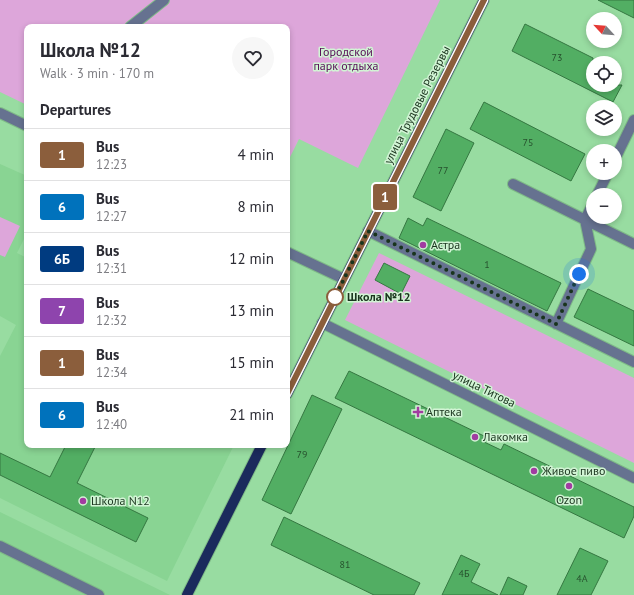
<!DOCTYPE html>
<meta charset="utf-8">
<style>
:root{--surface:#fff;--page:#f7f7f7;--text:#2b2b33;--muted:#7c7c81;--line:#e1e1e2}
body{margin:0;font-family:"PT Sans",sans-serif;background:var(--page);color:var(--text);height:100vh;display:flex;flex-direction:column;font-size:15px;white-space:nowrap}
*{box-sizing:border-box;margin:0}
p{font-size:13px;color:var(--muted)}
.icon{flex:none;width:22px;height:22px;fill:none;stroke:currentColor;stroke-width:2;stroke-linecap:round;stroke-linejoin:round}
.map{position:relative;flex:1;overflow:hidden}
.drawer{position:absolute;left:24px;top:24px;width:266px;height:424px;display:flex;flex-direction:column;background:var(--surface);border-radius:8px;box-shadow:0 2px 6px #0003}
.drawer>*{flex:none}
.badge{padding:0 8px;border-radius:3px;font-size:14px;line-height:26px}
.needle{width:26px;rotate:296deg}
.buttons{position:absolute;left:586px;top:12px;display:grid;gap:8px}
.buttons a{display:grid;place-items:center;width:36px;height:36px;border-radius:50%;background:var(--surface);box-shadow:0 2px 6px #0003;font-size:20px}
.you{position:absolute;width:20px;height:20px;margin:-10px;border:3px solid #fff;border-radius:50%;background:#1a73e8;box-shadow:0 0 0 6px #1a73e833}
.map>.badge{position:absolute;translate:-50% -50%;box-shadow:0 0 0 2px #fff}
h2{padding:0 16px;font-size:15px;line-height:36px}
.round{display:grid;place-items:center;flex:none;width:42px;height:42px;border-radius:21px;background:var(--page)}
.headline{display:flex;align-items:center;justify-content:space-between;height:68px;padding:0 16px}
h1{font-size:19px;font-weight:700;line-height:30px}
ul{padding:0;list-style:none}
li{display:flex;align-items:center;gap:12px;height:52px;padding:0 16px;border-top:1px solid var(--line)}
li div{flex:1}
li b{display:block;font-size:15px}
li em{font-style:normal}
li .badge{min-width:44px;font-weight:700;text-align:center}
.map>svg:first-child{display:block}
</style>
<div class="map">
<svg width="634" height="595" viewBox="0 0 634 595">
<rect width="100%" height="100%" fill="#98dca1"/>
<!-- built -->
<path fill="#89d493" d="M 0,164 L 27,176 L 27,233 L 17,253 L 27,258 L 27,445 L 234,445 L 167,581 L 0,498 L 0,356 L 16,325 L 0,316 Z
M 0,512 L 170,595 L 0,595 Z"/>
<!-- green -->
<path fill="#dda6da" d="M 0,0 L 440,0 L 358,168 L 299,139 L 287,163 L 287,27 L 27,27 L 27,105 L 0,92 Z
M 0,217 L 20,226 L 5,257 L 0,255 Z
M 379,253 L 634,378 L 634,463 L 345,320 Z"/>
<!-- building -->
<path fill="#52ae63" stroke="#357741" d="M 598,0 L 634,0 L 634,18 Z
M 525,24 L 593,58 L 593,85 L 622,85 L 613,102 L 512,51 Z
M 484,102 L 585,154 L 571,181 L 470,129 Z
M 446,129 L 474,143 L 441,211 L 413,197 Z
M 408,218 L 423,226 L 427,218 L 561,283 L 547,311 L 399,238 Z
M 384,263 L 410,276 L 401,294 L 375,280 Z
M 588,289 L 634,311 L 634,346 L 574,317 Z
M 349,371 L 484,436 L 482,441 L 501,450 L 504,444 L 634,507 L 634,516 L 624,538 L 335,398 Z
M 312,395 L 342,409 L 291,514 L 262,500 Z
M 66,445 L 96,445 L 77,483 L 148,518 L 136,542 L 0,475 L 0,453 L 50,477 Z
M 284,517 L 420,583 L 414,595 L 374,595 L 271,545 Z
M 580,548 L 608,561 L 591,595 L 557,595 Z
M 461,555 L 480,564 L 471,582 L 498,595 L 442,595 Z
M 508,577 L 527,586 L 523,595 L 500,595 Z"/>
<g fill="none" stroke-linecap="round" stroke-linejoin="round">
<!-- minor casing -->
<g stroke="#7fba87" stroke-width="12">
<path id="minor" d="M 130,27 L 164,0
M 0,113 L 27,126
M 615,159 L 634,120
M 513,184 L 634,244
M 597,195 L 608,173
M 368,231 L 634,362
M 287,252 L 344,279
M 322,323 L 634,478
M 556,324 L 591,249 L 585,220 L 593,203
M 0,546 L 99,595"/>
</g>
<!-- major casing -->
<g stroke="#7fba87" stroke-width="12">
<path id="major" d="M 287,394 L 484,0
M 187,595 L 262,445"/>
</g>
<!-- minor -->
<use href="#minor" stroke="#667290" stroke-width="10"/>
<!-- major -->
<use href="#major" stroke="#1b2a5c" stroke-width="10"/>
</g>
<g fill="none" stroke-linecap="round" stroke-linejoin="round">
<!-- line casing -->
<g stroke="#fff" stroke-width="9">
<path id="line" d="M 287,394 L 484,0"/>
</g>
<!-- line -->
<use href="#line" stroke="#8b5e3c" stroke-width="6"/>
<!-- walk -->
<path stroke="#19341d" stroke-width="4" stroke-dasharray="0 7.2" d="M 335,297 L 334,299 L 368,231 L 556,324 L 579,274"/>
</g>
<!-- markers -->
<g fill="#a13ca1" stroke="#d2f4d5" stroke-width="1.5">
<circle cx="423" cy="245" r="4"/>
<path d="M416 406h4v4h4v4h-4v4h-4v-4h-4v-4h4z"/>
<circle cx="475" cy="437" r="4"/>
<circle cx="534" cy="471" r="4"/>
<circle cx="569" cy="486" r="4"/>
<circle cx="83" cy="501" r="4"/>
</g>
<circle fill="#fff" stroke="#8b5e3c" stroke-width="2" cx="335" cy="297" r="8"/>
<g text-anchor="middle" stroke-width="3" stroke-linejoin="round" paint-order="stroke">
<!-- number labels -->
<g font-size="10" fill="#27522e">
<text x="557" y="61">73</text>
<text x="528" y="146">75</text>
<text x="443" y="174">77</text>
<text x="487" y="268">1</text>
<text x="302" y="458">79</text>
<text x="345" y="568">81</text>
<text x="464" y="577">4Б</text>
<text x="582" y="582">4А</text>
</g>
<!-- park labels -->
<g font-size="12" fill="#580e58" stroke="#d2f4d5">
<text x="346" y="56">Городской<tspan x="346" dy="14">парк отдыха</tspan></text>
</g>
<!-- street labels -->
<g font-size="12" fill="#19341d" stroke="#d2f4d5">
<text transform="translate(417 105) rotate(-63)" y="4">улица Трудовые Резервы</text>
<text transform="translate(484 389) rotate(26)" y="4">улица Титова</text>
</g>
<!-- poi labels -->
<g font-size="12" fill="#19341d" stroke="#d2f4d5" text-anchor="start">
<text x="431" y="249">Астра</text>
<text x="426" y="416">Аптека</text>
<text x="483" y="441">Лакомка</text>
<text x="542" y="475">Живое пиво</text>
<text x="569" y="504" text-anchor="middle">Ozon</text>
<text x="91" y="505">Школа N12</text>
</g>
<!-- stop labels -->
<g font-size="12" font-weight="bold" fill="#19341d" stroke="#d2f4d5" text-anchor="start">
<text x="347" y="301">Школа №12</text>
</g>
</g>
</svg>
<div class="buttons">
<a><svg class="needle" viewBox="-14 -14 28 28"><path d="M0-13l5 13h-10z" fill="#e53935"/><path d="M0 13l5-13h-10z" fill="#7c7c81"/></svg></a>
<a><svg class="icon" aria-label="locate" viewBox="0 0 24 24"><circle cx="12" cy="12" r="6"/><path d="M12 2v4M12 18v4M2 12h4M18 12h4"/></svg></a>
<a><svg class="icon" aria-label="layers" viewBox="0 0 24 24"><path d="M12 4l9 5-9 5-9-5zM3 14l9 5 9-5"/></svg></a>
<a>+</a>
<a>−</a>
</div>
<div class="you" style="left:579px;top:274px"></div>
<b class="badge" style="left:385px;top:197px;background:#8b5e3c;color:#fff">1</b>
<section class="drawer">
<div class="headline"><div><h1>Школа №12</h1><p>Walk · 3 min · 170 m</p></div><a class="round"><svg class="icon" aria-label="heart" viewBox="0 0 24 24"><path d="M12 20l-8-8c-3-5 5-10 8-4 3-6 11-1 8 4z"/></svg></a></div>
<h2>Departures</h2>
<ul>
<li><span class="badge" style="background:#8b5e3c;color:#fff">1</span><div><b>Bus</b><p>12:23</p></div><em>4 min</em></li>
<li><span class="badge" style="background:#0072bc;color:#fff">6</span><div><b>Bus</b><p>12:27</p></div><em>8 min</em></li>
<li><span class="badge" style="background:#003b80;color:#fff">6Б</span><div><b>Bus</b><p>12:31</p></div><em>12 min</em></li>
<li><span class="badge" style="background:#8e44ad;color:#fff">7</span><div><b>Bus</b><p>12:32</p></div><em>13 min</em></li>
<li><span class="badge" style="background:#8b5e3c;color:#fff">1</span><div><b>Bus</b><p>12:34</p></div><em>15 min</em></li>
<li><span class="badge" style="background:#0072bc;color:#fff">6</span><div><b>Bus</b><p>12:40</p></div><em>21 min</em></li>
</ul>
</section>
</div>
